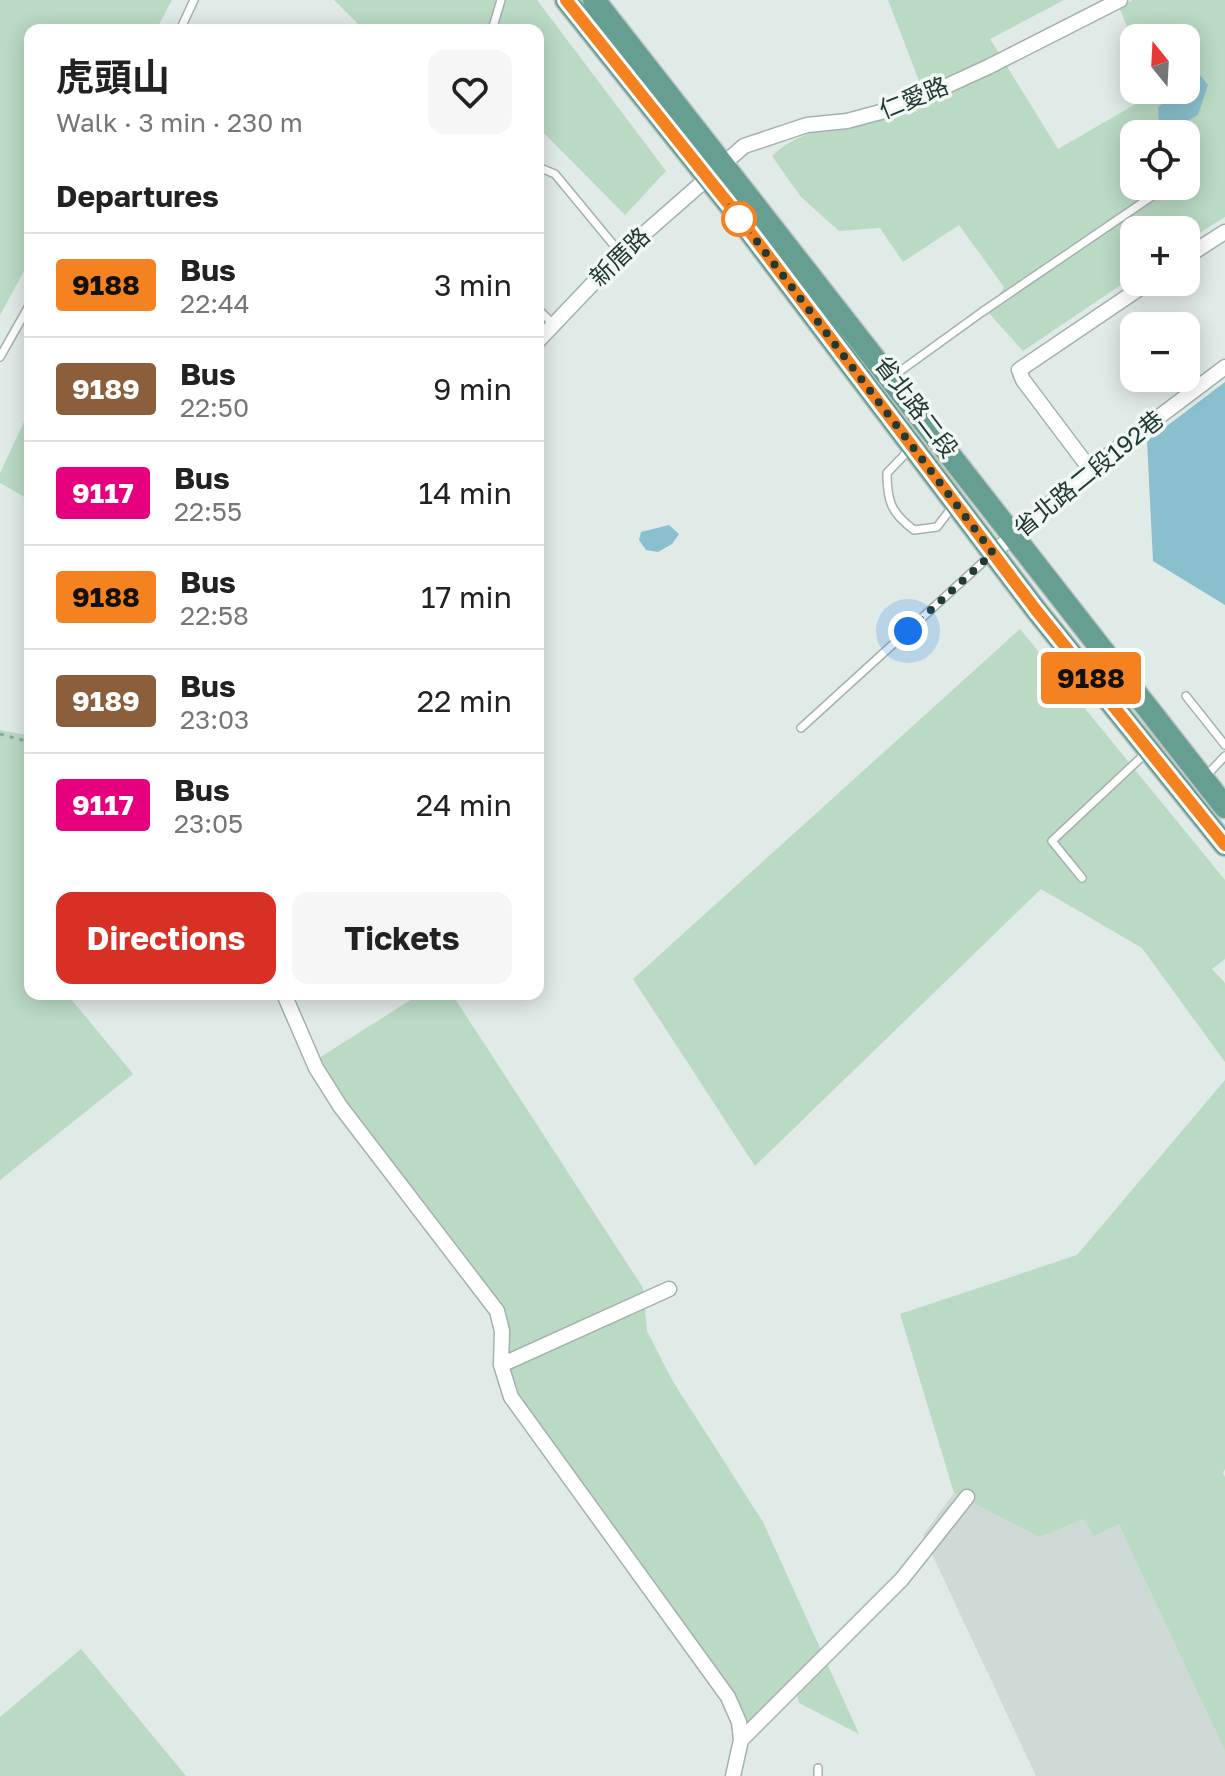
<!DOCTYPE html>
<meta charset="utf-8">
<style>
:root{--surface:#fff;--page:#f6f6f6;--text:#222;--muted:#767676;--line:#e0e0e0;--accent:#d93025}
body{margin:0;font-family:"Golos Text","Noto Sans TC",sans-serif;background:var(--page);color:var(--text);height:100vh;display:flex;flex-direction:column;font-size:30px;white-space:nowrap}
*{box-sizing:border-box;margin:0}
p{font-size:26px;color:var(--muted)}
.icon{flex:none;width:44px;height:44px;fill:none;stroke:currentColor;stroke-width:2;stroke-linecap:round;stroke-linejoin:round}
.map{position:relative;flex:1;overflow:hidden}
.details{position:absolute;left:24px;top:24px;width:520px;height:976px;display:flex;flex-direction:column;background:var(--surface);border-radius:16px;box-shadow:0 4px 20px #0003}
.details>*{flex:none}
.badge{padding:0 16px;border-radius:6px;font-size:28px;line-height:52px}
.needle{width:52px;rotate:342deg}
.controls{position:absolute;left:1120px;top:24px;display:grid;gap:16px}
.controls a{display:grid;place-items:center;width:80px;height:80px;border-radius:16px;background:var(--surface);box-shadow:0 4px 20px #0003;font-size:40px}
.you{position:absolute;width:40px;height:40px;margin:-20px;border:6px solid #fff;border-radius:50%;background:#1a73e8;box-shadow:0 0 0 12px #1a73e833}
.map>.badge{position:absolute;translate:-50% -50%;box-shadow:0 0 0 4px #fff}
h2{padding:0 32px;font-size:30px;line-height:72px}
.round{display:grid;place-items:center;flex:none;width:84px;height:84px;border-radius:16px;background:var(--page)}
.summary{display:flex;align-items:center;justify-content:space-between;height:136px;padding:0 32px}
h1{font-size:38px;font-weight:700;line-height:60px}
.primary-button{display:flex;gap:16px;margin-top:auto;padding:16px 32px}
.primary-button a{flex:1;height:92px;border-radius:16px;background:var(--accent);color:#fff;font-size:32px;font-weight:700;line-height:92px;text-align:center}
.primary-button a+a{background:var(--page);color:var(--text)}
ul{padding:0;list-style:none}
li{display:flex;align-items:center;gap:24px;height:104px;padding:0 32px;border-top:2px solid var(--line)}
li div{flex:1}
li b{display:block;font-size:30px}
li em{font-style:normal}
li .badge{min-width:88px;font-weight:700;text-align:center}
.map>svg:first-child{display:block}
</style>
<div class="map">
<svg width="1225" height="1776" viewBox="0 0 1225 1776">
<rect width="100%" height="100%" fill="#e0eae6"/>
<!-- built -->
<path fill="#cedad5" d="M 954,1493 L 1039,1537 L 1084,1519 L 1119,1523 L 1225,1751 L 1225,1776 L 1036,1776 L 923,1535 Z"/>
<!-- green -->
<path fill="#badac4" fill-rule="evenodd" d="M 0,0 L 172,0 L 156,30 L 30,30 L 30,260 L 0,315 Z
M 334,0 L 537,0 L 666,171 L 625,215 L 538,127 L 538,30 L 364,30 Z
M 888,0 L 1064,0 L 990,39 L 1058,149 L 1153,94 L 1152,90 L 1186,90 L 1186,38 L 1134,38 L 1134,44 L 1119,7 L 1133,0 L 1225,0 L 1225,217 L 1186,241 L 1186,230 L 1134,230 L 1134,276 L 1023,351 L 988,312 L 1004,287 L 959,225 L 903,262 L 880,228 L 839,231 L 801,197 L 772,156 C 806,122 880,118 926,99 ZM 1134,134 L 1186,134 L 1186,186 L 1134,186 Z
M 30,409 L 30,500 L 0,483 L 0,473 Z
M 1020,629 L 1225,880 L 1225,959 L 1212,969 L 1225,983 L 1225,1062 L 1142,948 L 1041,889 L 755,1166 L 633,979 Z
M 0,730 L 26,735 L 30,732 L 30,773 L 27,775 L 30,782 L 30,994 L 71,994 L 71,999 L 133,1074 L 0,1180 Z
M 420,994 L 452,994 L 643,1288 L 647,1331 L 672,1380 L 763,1522 L 859,1734 L 799,1703 L 794,1682 L 732,1739 L 736,1715 L 508,1384 L 500,1320 L 316,1060 Z
M 1225,1080 L 1225,1469 L 1223,1473 L 1225,1477 L 1225,1751 L 1119,1524 L 1094,1536 L 1084,1519 L 1039,1537 L 954,1493 L 900,1314 L 1077,1255 Z
M 81,1649 L 186,1776 L 0,1776 L 0,1717 Z"/>
<!-- water -->
<path fill="#8ac0cd" d="M 1201,76 L 1208,85 L 1198,115 L 1173,129 L 1159,128 L 1158,107 L 1181,90 L 1186,90 L 1186,86 Z
M 1225,382 L 1225,605 L 1153,561 L 1147,441 Z
M 669,525 L 679,534 L 672,544 L 658,552 L 646,550 L 639,540 L 641,532 Z"/>
<g fill="none" stroke-linecap="round" stroke-linejoin="round">
<!-- lane casing -->
<g stroke="#a3b2ad" stroke-width="10">
<path id="lane" d="M 180,30 L 194,0
M 492,30 L 501,0
M 538,167 L 555,174 L 621,254
M 538,309 L 553,324
M 0,357 L 30,304
M 892,377 L 982,312 L 1167,186
M 911,448 L 887,473 C 887,501 891,513 914,530 L 937,527 L 953,506
M 1186,696 L 1225,745
M 801,728 L 992,554
M 1205,777 L 1225,756
M 1082,878 L 1052,841 L 1147,752
M 818,1776 L 818,1768"/>
</g>
<!-- street casing -->
<g stroke="#a3b2ad" stroke-width="17">
<path id="street" d="M 1186,257 L 1225,232
M 538,341 L 621,254 L 744,146 L 807,125 L 847,121 L 903,106 L 988,67 L 1120,0
M 1090,469 L 1023,380 L 1019,370 L 1149,282
M 993,553 L 1090,469 L 1225,367
M 284,994 L 316,1068 L 340,1106 L 497,1311 L 502,1331 L 501,1365 L 511,1397 L 728,1697 L 739,1722 L 741,1740
M 501,1365 L 669,1289
M 733,1776 L 741,1740 L 902,1579 L 967,1497"/>
</g>
<!-- primary casing -->
<g stroke="#bdc4c2" stroke-width="25">
<path id="primary" d="M 566,0 L 731,207 L 1036,610 L 1225,845
M 594,0 L 1225,807"/>
</g>
<!-- path -->
<path stroke="#82aca1" stroke-width="3" stroke-dasharray="4 6" stroke-linecap="butt" d="M 0,734 L 30,742"/>
<!-- lane -->
<use href="#lane" stroke="#fff" stroke-width="7"/>
<!-- street -->
<use href="#street" stroke="#fff" stroke-width="14"/>
<!-- primary -->
<use href="#primary" stroke="#679e92" stroke-width="22"/>
</g>
<g fill="none" stroke-linecap="round" stroke-linejoin="round">
<!-- line casing -->
<g stroke="#fff" stroke-width="18">
<path id="line" d="M 566,0 L 731,207 L 1036,610 L 1225,845"/>
</g>
<!-- line -->
<use href="#line" stroke="#f58220" stroke-width="12"/>
<!-- walk -->
<path stroke="#223a34" stroke-width="8" stroke-dasharray="0 14.4" d="M 739,219 L 731,207 L 993,553 L 908,631"/>
</g>
<!-- markers -->
<circle fill="#fff" stroke="#f58220" stroke-width="4" cx="739" cy="219" r="16"/>
<g text-anchor="middle" stroke-width="7" stroke-linejoin="round" paint-order="stroke">
<!-- street labels -->
<g font-size="24" fill="#223a34" stroke="#f0f7f4">
<text transform="translate(914 98) rotate(-22)" y="8">仁愛路</text>
<text transform="translate(620 257) rotate(-44)" y="8">新厝路</text>
<text transform="translate(916 407) rotate(53)" y="8">省北路二段</text>
<text transform="translate(1089 474) rotate(-39)" y="8">省北路二段192巷</text>
</g>
</g>
</svg>
<div class="controls">
<a><svg class="needle" viewBox="-14 -14 28 28"><path d="M0-13l5 13h-10z" fill="#e53935"/><path d="M0 13l5-13h-10z" fill="#767676"/></svg></a>
<a><svg class="icon" aria-label="locate" viewBox="0 0 24 24"><circle cx="12" cy="12" r="6"/><path d="M12 2v4M12 18v4M2 12h4M18 12h4"/></svg></a>
<a>+</a>
<a>−</a>
</div>
<div class="you" style="left:908px;top:631px"></div>
<b class="badge" style="left:1091px;top:678px;background:#f58220;color:#111">9188</b>
<section class="details">
<div class="summary"><div><h1>虎頭山</h1><p>Walk · 3 min · 230 m</p></div><a class="round"><svg class="icon" aria-label="heart" viewBox="0 0 24 24"><path d="M12 20l-8-8c-3-5 5-10 8-4 3-6 11-1 8 4z"/></svg></a></div>
<h2>Departures</h2>
<ul>
<li><span class="badge" style="background:#f58220;color:#111">9188</span><div><b>Bus</b><p>22:44</p></div><em>3 min</em></li>
<li><span class="badge" style="background:#8b5e3c;color:#fff">9189</span><div><b>Bus</b><p>22:50</p></div><em>9 min</em></li>
<li><span class="badge" style="background:#e6007e;color:#fff">9117</span><div><b>Bus</b><p>22:55</p></div><em>14 min</em></li>
<li><span class="badge" style="background:#f58220;color:#111">9188</span><div><b>Bus</b><p>22:58</p></div><em>17 min</em></li>
<li><span class="badge" style="background:#8b5e3c;color:#fff">9189</span><div><b>Bus</b><p>23:03</p></div><em>22 min</em></li>
<li><span class="badge" style="background:#e6007e;color:#fff">9117</span><div><b>Bus</b><p>23:05</p></div><em>24 min</em></li>
</ul>
<div class="primary-button"><a>Directions</a><a>Tickets</a></div>
</section>
</div>
